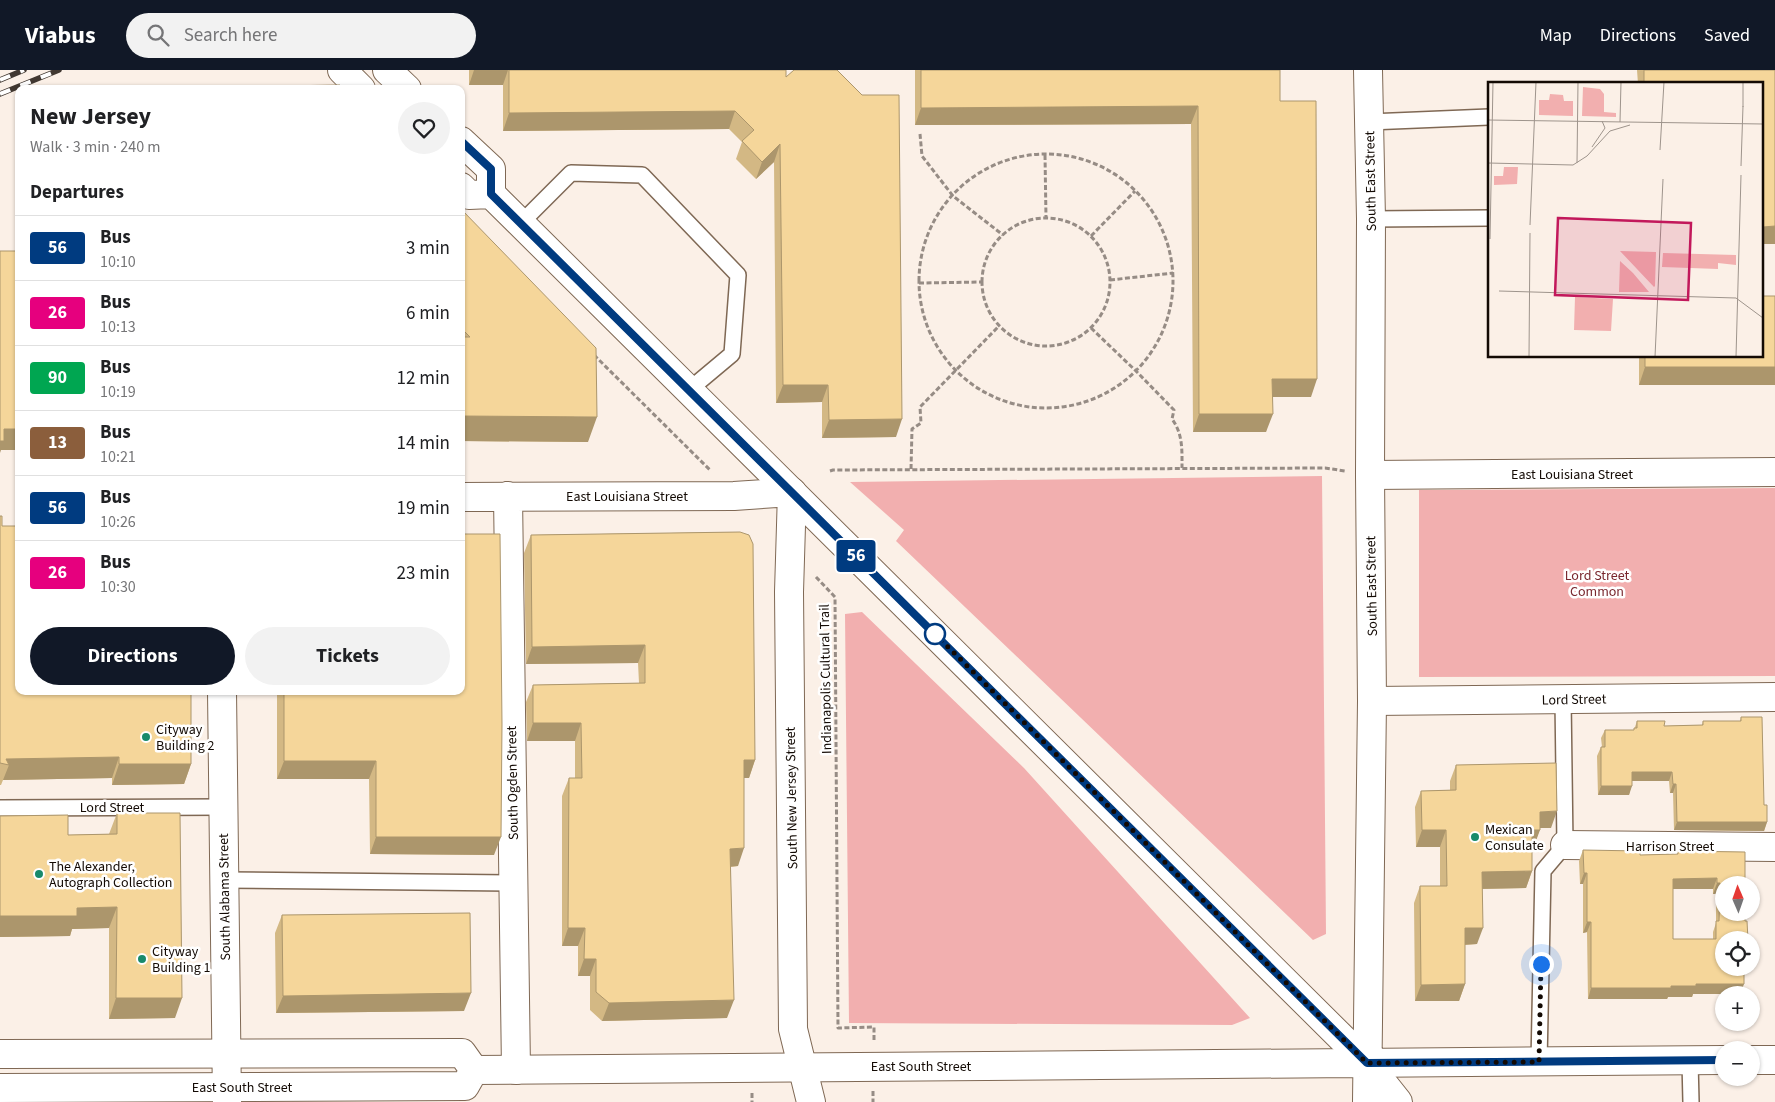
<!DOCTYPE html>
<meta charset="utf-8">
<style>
:root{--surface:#fff;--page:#f2f2f2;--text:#202124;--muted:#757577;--line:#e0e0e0;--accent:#111827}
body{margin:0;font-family:"Source Sans 3",sans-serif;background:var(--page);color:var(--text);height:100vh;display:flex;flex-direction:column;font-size:19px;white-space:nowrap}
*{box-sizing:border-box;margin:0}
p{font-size:16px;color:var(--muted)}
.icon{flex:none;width:28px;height:28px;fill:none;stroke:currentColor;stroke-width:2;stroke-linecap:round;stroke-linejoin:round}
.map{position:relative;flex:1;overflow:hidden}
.panel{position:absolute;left:15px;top:15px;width:450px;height:610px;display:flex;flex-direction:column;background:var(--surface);border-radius:10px;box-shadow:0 1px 4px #0004}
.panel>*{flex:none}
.badge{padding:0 10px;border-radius:4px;font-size:18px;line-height:32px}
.needle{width:32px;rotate:358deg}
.buttons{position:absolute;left:1715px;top:806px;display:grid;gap:10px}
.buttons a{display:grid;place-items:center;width:45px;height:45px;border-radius:50%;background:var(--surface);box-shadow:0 1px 4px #0004;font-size:25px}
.you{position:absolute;width:25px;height:25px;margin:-12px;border:4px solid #fff;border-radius:50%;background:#1a73e8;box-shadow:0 0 0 8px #1a73e833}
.map>.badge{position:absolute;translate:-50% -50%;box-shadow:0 0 0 2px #fff}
h2{padding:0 15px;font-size:19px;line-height:45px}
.round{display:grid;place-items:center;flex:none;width:52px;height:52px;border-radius:26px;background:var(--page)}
.overview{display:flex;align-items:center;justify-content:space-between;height:85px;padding:0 15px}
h1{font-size:24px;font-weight:700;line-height:38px}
.cta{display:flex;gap:10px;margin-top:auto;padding:10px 15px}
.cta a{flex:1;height:58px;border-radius:30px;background:var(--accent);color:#fff;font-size:20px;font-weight:700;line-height:58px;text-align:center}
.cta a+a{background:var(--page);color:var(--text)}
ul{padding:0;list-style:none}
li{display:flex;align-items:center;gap:15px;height:65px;padding:0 15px;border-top:1px solid var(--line)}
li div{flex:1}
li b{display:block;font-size:19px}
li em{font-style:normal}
li .badge{min-width:55px;font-weight:700;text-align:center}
header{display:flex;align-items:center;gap:30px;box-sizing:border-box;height:70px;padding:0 25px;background:var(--accent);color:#fff}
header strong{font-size:24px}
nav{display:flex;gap:28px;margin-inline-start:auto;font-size:18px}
.search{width:350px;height:45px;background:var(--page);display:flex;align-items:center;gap:12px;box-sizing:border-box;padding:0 18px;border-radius:28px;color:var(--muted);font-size:19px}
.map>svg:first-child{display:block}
</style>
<header>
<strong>Viabus</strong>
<div class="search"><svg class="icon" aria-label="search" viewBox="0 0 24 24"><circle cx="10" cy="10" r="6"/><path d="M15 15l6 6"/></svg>Search here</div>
<nav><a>Map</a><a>Directions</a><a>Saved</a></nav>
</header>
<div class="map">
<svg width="1775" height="1032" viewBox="0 0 1775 1032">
<rect width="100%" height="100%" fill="#fbf0e7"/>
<!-- green -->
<path fill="#f2afaf" d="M 1322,406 L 1326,864 L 1313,870 L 896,471 L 904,460 L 850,412 Z
M 1775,418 L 1775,606 L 1419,607 L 1419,420 Z
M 862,542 L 1024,698 L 1250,948 L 1232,955 L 849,953 L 845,544 Z"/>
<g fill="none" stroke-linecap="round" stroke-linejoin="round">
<!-- service casing -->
<g stroke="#7f6854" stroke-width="18">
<path id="service" d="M 1369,52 L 1489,47
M 1371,149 L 1489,148
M 521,153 L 571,103 L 642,105 L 738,205 L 732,284 L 689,320
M 0,738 L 223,737
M 224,810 L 514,813
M 1690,991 L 1691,1032
M 1539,992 L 1543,801 L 1565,775 L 1563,629"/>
</g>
<!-- minor casing -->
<g stroke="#7f6854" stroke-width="30">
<path id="minor" d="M 1370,405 L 1775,402
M 508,426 L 516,1000
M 461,427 L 734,426 L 792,422 L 789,522 L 793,959 L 811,1032
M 222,621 L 227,1032
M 1372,631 L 1775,627
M 1565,775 L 1775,777"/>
</g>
<!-- tertiary casing -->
<g stroke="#7f6854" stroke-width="30">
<path id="tertiary" d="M 342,0 L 361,19
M 387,0 L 407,19
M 461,71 L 491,99 L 491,124 L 1367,993 L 1398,1032
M 461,117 L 469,125 L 491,124"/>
</g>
<!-- secondary casing -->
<g stroke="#7f6854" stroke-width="30">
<path id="secondary" d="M 0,984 L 462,983 L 474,1000
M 1751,990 L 1775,990
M 474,1000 L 1724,990
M 0,1018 L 465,1016 L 474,1000
M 1367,1032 L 1372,631 L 1370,405 L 1371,149 L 1368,0"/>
</g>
<!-- path -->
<path stroke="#968c85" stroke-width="3" stroke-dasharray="5 2.5" stroke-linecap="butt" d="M 920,64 L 922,86 L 953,126 L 1003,165
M919 211a127 127 0 1 1 254 0a127 127 0 1 1-254 0Z
M 1045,85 L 1046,148
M982 212a64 64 0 1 1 128 0a64 64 0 1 1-128 0Z
M 1091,166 L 1135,121
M 1110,210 L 1173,203
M 919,213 L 982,212
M 1091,258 L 1136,301 L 1174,340 L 1172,349 C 1183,364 1182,380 1182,398
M 594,285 L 710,400
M 911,399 L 912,359 L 921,353 L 920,337 L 999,256
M 830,401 L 833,400 L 1325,398 L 1345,401
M 816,507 L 835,527 L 838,958 L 874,957 L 874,972
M 873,1021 L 873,1032
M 752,1023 L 752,1032"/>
<!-- service -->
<use href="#service" stroke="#fff" stroke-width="15"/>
<!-- minor -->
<use href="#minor" stroke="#fff" stroke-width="28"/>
<!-- tertiary -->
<use href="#tertiary" stroke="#fff" stroke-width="28"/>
<!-- secondary -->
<use href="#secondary" stroke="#fff" stroke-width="28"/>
<!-- rail casing -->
<g stroke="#413831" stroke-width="5.5">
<path id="rail" d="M 0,10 L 24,0
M 0,24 L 59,0"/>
</g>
<!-- rail -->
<use href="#rail" stroke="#fff" stroke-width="4" stroke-dasharray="11" stroke-linecap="butt"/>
</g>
<!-- wall -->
<path fill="#d3b884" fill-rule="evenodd" d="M 469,0 L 786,0 L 786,7 L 896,367 L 822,368 L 822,332 L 776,333 L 774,92 L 756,109 L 736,89 L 742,72 L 729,59 L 503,61 L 503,15 L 469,15 Z
M 915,0 L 1280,0 L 1280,31 L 1311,327 L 1273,327 L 1266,362 L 1193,362 L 1191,54 L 915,55 Z
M 1637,0 L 1775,0 L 1775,174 L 1763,174 L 1763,226 L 1775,226 L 1775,315 L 1639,315 L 1639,286 L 1761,286 L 1761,14 L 1638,14 Z
M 461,139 L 588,372 L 461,371 Z
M 0,446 L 2,456 L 19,621 L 191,694 L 184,714 L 112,715 L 112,708 L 3,710 L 1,715 L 0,715 Z
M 740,462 L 755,690 L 749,708 L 744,708 L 738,796 L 731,797 L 727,948 L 602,951 L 590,940 L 590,906 L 578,906 L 578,876 L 562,876 L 562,726 L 569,708 L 575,708 L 575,671 L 527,671 L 526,632 L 533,615 L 639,613 L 638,593 L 526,594 L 524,483 L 531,465 Z
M 277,621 L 461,621 L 494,785 L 370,784 L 369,709 L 277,709 Z
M 1741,647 L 1764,735 L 1767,752 L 1764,761 L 1674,760 L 1673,723 L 1670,723 L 1669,711 L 1632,711 L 1629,725 L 1598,725 L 1597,686 L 1601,677 L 1602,677 L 1601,668 L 1605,660 L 1634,660 L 1637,651 L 1664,656 L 1702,655 L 1703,651 L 1740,651 Z
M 1456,695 L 1551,758 L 1540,758 L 1534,776 L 1532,777 L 1532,801 L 1526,818 L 1482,819 L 1477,874 L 1465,875 L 1465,914 L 1459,931 L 1415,931 L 1414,833 L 1420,816 L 1440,816 L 1440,777 L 1416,777 L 1415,737 L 1421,721 L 1450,720 L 1450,711 Z
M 117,743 L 175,948 L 109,949 L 109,858 L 72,859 L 70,866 L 0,867 L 0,746 L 68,765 L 109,764 Z
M 1583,780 L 1640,785 L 1677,784 L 1678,781 L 1745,782 L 1724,898 L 1745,898 L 1744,900 L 1740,924 L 1693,924 L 1692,927 L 1668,927 L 1667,929 L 1588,929 L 1587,862 L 1583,863 L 1583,814 L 1580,814 L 1579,791 ZM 1673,819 L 1713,819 L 1713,824 L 1716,824 L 1716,853 L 1713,862 L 1713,869 L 1673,869 Z
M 282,845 L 464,941 L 276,943 L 275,863 Z"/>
<!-- shaded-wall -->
<path fill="#ac966c" d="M 474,0 L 508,0 L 503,15 L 469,15 Z
M 1198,36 L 1191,54 L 915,55 L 921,38 Z
M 735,41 L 729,59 L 503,61 L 509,43 Z
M 780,74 L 774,92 L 756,109 L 762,92 Z
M 1775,156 L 1775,174 L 1761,174 L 1763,157 Z
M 1645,297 L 1775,297 L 1775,315 L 1639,315 Z
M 1272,309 L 1317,309 L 1311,327 L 1266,327 Z
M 783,315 L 828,315 L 822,332 L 776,333 Z
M 1199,344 L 1273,344 L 1266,362 L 1193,362 Z
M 461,346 L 597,347 L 588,372 L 461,371 Z
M 902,349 L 896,367 L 822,368 L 829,350 Z
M 4,359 L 19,359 L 19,380 L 1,380 L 0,383 L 0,371 Z
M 645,575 L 638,593 L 526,594 L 532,577 Z
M 533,653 L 581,653 L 575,671 L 527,671 Z
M 119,687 L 112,708 L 3,710 L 9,695 L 6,689 Z
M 744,690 L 755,690 L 749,708 L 738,708 Z
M 284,691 L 376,691 L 369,709 L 277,709 Z
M 119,694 L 191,694 L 184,714 L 112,715 Z
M 1632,702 L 1672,702 L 1669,711 L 1629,711 Z
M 1673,714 L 1676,714 L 1673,723 L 1670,723 Z
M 1601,716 L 1632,716 L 1629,725 L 1598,725 Z
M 1557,741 L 1551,758 L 1534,758 L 1540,742 Z
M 1677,752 L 1767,752 L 1764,761 L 1674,760 Z
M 1422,760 L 1446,760 L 1440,777 L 1416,777 Z
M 1532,760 L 1540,760 L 1534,776 L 1526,777 Z
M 376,767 L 501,767 L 494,785 L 370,784 Z
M 744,778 L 738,796 L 724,797 L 730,779 Z
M 1532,801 L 1526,818 L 1476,819 L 1482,802 Z
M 1584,803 L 1587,803 L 1583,814 L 1580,814 Z
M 1717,808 L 1713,819 L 1670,819 L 1673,809 Z
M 1717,813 L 1720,813 L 1716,824 L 1713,824 Z
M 117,837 L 109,858 L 72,859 L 70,866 L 0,867 L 0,846 L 77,838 Z
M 1587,852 L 1591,852 L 1587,862 L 1583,863 Z
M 568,858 L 585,858 L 578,876 L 562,876 Z
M 1465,858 L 1483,858 L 1477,874 L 1459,875 Z
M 584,889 L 596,889 L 590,906 L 578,906 Z
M 1465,914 L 1459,931 L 1415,931 L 1421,915 Z
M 1696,914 L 1744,914 L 1740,924 L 1693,924 L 1692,927 L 1668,927 L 1667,929 L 1588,929 L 1591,918 Z
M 471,923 L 464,941 L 276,943 L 283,926 Z
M 116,928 L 182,928 L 175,948 L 109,949 Z
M 734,930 L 727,948 L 602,951 L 609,933 Z"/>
<!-- building -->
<path fill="#f5d69a" stroke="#ac966c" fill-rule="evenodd" d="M 509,0 L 786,0 L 786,7 L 794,0 L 837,0 L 862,25 L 899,25 L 902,349 L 829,350 L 828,315 L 783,315 L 780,74 L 762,92 L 742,71 L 754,60 L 735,41 L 509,43 Z
M 921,0 L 1280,0 L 1280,31 L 1316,31 L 1317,309 L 1272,309 L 1273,344 L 1199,344 L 1198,36 L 921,38 Z
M 1644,0 L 1775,0 L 1775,156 L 1763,157 L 1763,226 L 1775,226 L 1775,297 L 1645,297 L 1645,286 L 1761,286 L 1761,14 L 1644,14 Z
M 340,15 L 344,19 L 101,19 Z
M 461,139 L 596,278 L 597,347 L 461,346 L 461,267 L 470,267 L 461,258 Z
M 0,181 L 19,181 L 19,359 L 4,359 L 4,371 L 0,371 Z
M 0,446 L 2,446 L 2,456 L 19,456 L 19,621 L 191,621 L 191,694 L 119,694 L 119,687 L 6,689 L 9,695 L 0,693 Z
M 740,462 L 749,465 L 753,474 L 755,690 L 744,690 L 744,778 L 730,779 L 734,930 L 609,933 L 596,922 L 596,889 L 584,889 L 585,858 L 568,858 L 569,708 L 582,708 L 581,653 L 533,653 L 533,615 L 645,613 L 645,575 L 532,577 L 531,465 Z
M 461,464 L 500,464 L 502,654 L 501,767 L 376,767 L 376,691 L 284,691 L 284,621 L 461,621 Z
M 1741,647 L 1762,647 L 1764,735 L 1767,735 L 1767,752 L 1677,752 L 1676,714 L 1673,714 L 1672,702 L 1632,702 L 1632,716 L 1601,716 L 1601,677 L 1605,677 L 1605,660 L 1634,660 L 1634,658 L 1637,658 L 1637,651 L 1665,651 L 1664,656 L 1703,655 L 1703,651 L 1741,651 Z
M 1556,693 L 1557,741 L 1540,742 L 1540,760 L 1532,760 L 1532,801 L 1482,802 L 1483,858 L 1465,858 L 1465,914 L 1421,915 L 1420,816 L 1447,816 L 1446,760 L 1422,760 L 1421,721 L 1456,720 L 1456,695 Z
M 117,743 L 180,743 L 182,928 L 116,928 L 117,837 L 77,838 L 77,846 L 0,846 L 0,746 L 68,745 L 68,765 L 117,764 Z
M 1583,780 L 1640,781 L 1640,785 L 1678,784 L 1678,781 L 1745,782 L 1745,815 L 1724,815 L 1724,842 L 1745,842 L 1745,851 L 1747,851 L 1748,870 L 1724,870 L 1724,898 L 1744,898 L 1744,914 L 1696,914 L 1696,916 L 1671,916 L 1671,918 L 1591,918 L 1591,852 L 1587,852 L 1587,803 L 1584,803 ZM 1717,808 L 1717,813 L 1720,813 L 1719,851 L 1716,851 L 1716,869 L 1673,869 L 1673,809 Z
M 470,843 L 471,923 L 283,926 L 282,845 Z"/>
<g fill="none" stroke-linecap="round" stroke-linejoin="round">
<!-- line casing -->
<g stroke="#fff" stroke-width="11">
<path id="line" d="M 461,71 L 491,99 L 491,124 L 1367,993 L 1724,990"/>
</g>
<!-- line -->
<use href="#line" stroke="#003b80" stroke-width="8"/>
<!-- walk -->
<path stroke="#130a04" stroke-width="5" stroke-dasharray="0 9" d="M 935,564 L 1367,993 L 1539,992 L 1541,894"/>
</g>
<!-- markers -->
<circle fill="#fff" stroke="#003b80" stroke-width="2.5" cx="935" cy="564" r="10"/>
<g fill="#188a6b" stroke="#fff" stroke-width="2">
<circle cx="146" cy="667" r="5"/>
<circle cx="1475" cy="767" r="5"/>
<circle cx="39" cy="804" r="5"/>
<circle cx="142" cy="889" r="5"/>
</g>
<g text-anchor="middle" stroke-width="5" stroke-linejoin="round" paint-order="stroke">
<!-- street labels -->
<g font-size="14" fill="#130a04" stroke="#fff">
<text transform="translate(1370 111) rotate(-91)" y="5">South East Street</text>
<text x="1572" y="409">East Louisiana Street</text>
<text x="627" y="431">East Louisiana Street</text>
<text transform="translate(1371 516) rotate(-91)" y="5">South East Street</text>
<text transform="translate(825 609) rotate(-91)" y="5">Indianapolis Cultural Trail</text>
<text transform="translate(1574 629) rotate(-1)" y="5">Lord Street</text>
<text transform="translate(512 713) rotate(-91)" y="5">South Ogden Street</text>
<text transform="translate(791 728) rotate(-91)" y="5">South New Jersey Street</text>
<text x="112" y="742">Lord Street</text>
<text x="1670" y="781">Harrison Street</text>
<text transform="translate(224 827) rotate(-91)" y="5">South Alabama Street</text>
<text x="921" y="1001">East South Street</text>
<text x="242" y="1022">East South Street</text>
</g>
<!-- park labels -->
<g font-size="14" fill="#79272e" stroke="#fff">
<text x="1597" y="510">Lord Street<tspan x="1597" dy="16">Common</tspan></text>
</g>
<!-- poi labels -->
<g font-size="14" fill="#130a04" stroke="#fff" text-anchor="start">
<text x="156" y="664">Cityway<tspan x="156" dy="16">Building 2</tspan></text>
<text x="1485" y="764">Mexican<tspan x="1485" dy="16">Consulate</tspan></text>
<text x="49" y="801">The Alexander,<tspan x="49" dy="16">Autograph Collection</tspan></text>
<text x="152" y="886">Cityway<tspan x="152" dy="16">Building 1</tspan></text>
</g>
</g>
<!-- overview -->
<g transform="translate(1488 12)">
<rect width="275" height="275" fill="#fbf0e7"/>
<path d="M 95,5 L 112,7 L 116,12 L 116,30 L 128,31 L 128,35 L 94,34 ZM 62,12 L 75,13 L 76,19 L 85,19 L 85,34 L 51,33 L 51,18 L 61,18 ZM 16,85 L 30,85 L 29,102 L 6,103 L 6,94 L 15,94 ZM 132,169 L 168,170 L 167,204 L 166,205 ZM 175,171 L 248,173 L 248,183 L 230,181 L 230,187 L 174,185 ZM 132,179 L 145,191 L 161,210 L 131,210 ZM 87,215 L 125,217 L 123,249 L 86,248 Z" fill="#f2afaf"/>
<path fill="none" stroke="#9e948c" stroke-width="1" d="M 255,25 L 255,0M 0,38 L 275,42M 132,40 L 133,0M 104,65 L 117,46 L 114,39M 172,68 L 176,0M 0,81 L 85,83 L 99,74 L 122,49 L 142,43M 89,81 L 90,0M 253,84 L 255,24M 42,143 L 48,0M 2,157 L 5,0M 11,209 L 248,216 L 275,236M 41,275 L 42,151M 167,275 L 175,97M 248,275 L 253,93"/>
<path fill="#c2185b" fill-opacity="0.15" stroke="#c2185b" stroke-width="2.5" d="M 70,136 L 203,141 L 200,218 L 67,213 Z"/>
<rect width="275" height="275" fill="none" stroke="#130a04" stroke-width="2.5"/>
</g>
</svg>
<div class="buttons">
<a><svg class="needle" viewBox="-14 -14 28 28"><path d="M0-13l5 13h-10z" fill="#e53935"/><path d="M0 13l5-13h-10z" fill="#757577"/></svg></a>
<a><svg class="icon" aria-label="locate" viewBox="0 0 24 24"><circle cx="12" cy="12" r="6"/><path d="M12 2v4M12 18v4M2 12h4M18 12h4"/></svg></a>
<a>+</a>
<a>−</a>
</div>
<div class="you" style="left:1541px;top:894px"></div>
<b class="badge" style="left:856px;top:486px;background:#003b80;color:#fff">56</b>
<section class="panel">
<div class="overview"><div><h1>New Jersey</h1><p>Walk · 3 min · 240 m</p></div><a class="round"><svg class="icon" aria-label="heart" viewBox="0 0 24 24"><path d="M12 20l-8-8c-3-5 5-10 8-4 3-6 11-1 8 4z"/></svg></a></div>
<h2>Departures</h2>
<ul>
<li><span class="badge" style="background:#003b80;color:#fff">56</span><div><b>Bus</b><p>10:10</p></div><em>3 min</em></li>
<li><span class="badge" style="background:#e6007e;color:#fff">26</span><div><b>Bus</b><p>10:13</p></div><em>6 min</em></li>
<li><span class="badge" style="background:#00a651;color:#fff">90</span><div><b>Bus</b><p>10:19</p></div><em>12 min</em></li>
<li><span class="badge" style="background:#8b5e3c;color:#fff">13</span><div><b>Bus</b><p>10:21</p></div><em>14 min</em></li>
<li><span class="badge" style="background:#003b80;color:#fff">56</span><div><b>Bus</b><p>10:26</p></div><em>19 min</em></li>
<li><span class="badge" style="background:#e6007e;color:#fff">26</span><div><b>Bus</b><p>10:30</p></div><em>23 min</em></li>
</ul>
<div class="cta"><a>Directions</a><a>Tickets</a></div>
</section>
</div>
